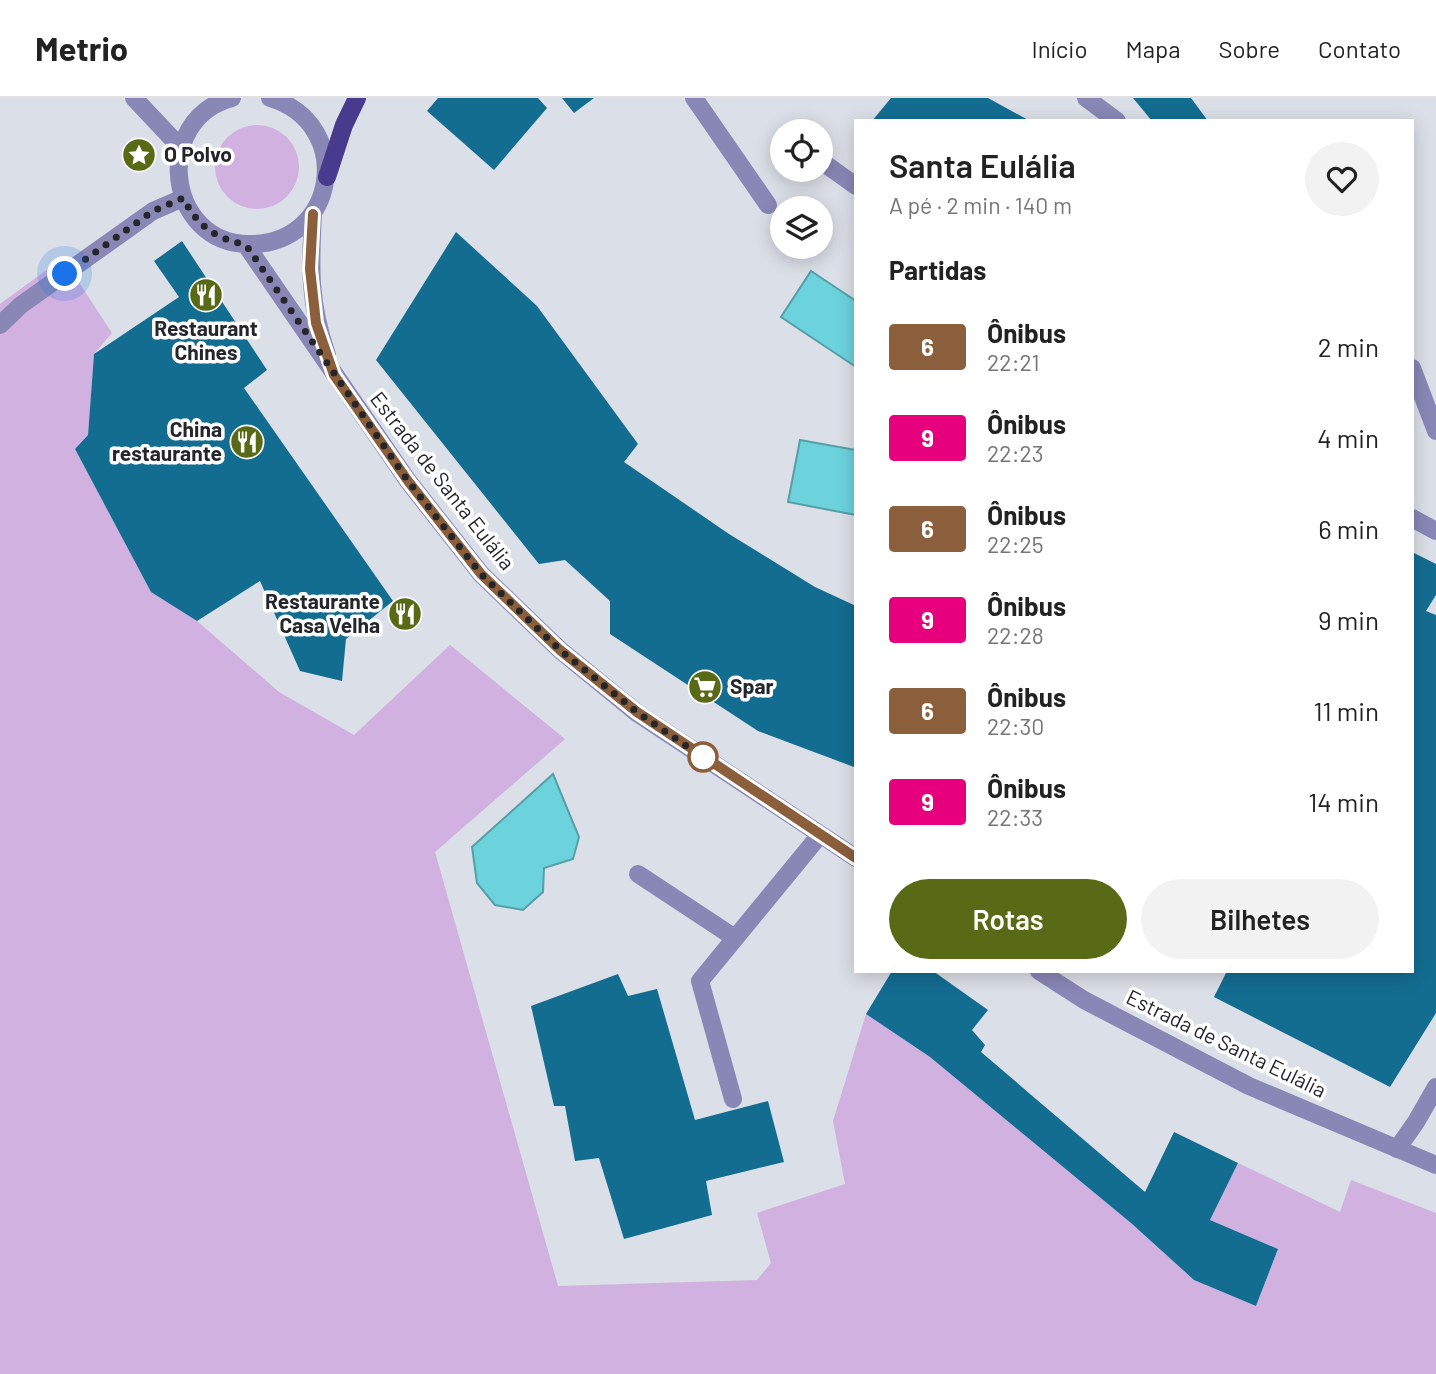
<!DOCTYPE html>
<html lang="pt">
<meta charset="utf-8">
<style>
:root{--surface:#fff;--page:#f2f2f2;--text:#222;--muted:#767676;--line:#e0e0e0;--accent:#596a16}
body{margin:0;font-family:Barlow,sans-serif;background:var(--page);color:var(--text);height:100vh;display:flex;flex-direction:column;font-size:26px;white-space:nowrap}
*{box-sizing:border-box;margin:0}
p{font-size:23px;color:var(--muted)}
.icon{flex:none;width:38px;height:38px;fill:none;stroke:currentColor;stroke-width:2;stroke-linecap:round;stroke-linejoin:round}
.map{position:relative;flex:1;overflow:hidden}
.side{position:absolute;left:854px;top:21px;width:560px;height:854px;display:flex;flex-direction:column;background:var(--surface);border-radius:0px;box-shadow:0 4px 18px #0003}
.side>*{flex:none}
.badge{padding:0 14px;border-radius:5px;font-size:24px;line-height:46px}
.fabs{position:absolute;left:770px;top:21px;display:grid;gap:14px}
.fabs a{display:grid;place-items:center;width:63px;height:63px;border-radius:50%;background:var(--surface);box-shadow:0 4px 18px #0003;font-size:35px}
.you{position:absolute;width:35px;height:35px;margin:-18px;border:5px solid #fff;border-radius:50%;background:#1a73e8;box-shadow:0 0 0 10px #1a73e833}
.map>.badge{position:absolute;translate:-50% -50%;box-shadow:0 0 0 4px #fff}
h2{padding:0 35px;font-size:26px;line-height:63px}
.round{display:grid;place-items:center;flex:none;width:74px;height:74px;border-radius:37px;background:var(--page)}
.head{display:flex;align-items:center;justify-content:space-between;height:119px;padding:0 35px}
h1{font-size:33px;font-weight:600;line-height:52px}
.cta{display:flex;gap:14px;margin-top:auto;padding:14px 35px}
.cta a{flex:1;height:80px;border-radius:42px;background:var(--accent);color:#fff;font-size:28px;font-weight:600;line-height:80px;text-align:center}
.cta a+a{background:var(--page);color:var(--text)}
ul{padding:0;list-style:none}
li{display:flex;align-items:center;gap:21px;height:91px;padding:0 35px}
li div{flex:1}
li b{display:block;font-size:26px}
li em{font-style:normal}
li .badge{min-width:77px;font-weight:700;text-align:center}
header{display:flex;align-items:center;gap:42px;box-sizing:border-box;height:98px;padding:0 35px;background:var(--surface);border-bottom:2px solid var(--line)}
header strong{font-size:33px}
nav{display:flex;gap:38px;margin-inline-start:auto;font-size:24px}
.map>svg:first-child{display:block}
</style>
<header>
<strong>Metrio</strong>
<nav><a>Início</a><a>Mapa</a><a>Sobre</a><a>Contato</a></nav>
</header>
<div class="map">
<svg width="1436" height="1276" viewBox="0 0 1436 1276">
<rect width="100%" height="100%" fill="#dbdfe7"/>
<!-- green -->
<path fill="#d0b1e0" d="M215 69a42 42 0 1 1 84 0a42 42 0 1 1-84 0Z
M 63,160 L 112,235 L 94,256 L 88,337 L 75,351 L 151,494 L 197,523 L 279,594 L 354,637 L 450,547 L 565,641 L 435,754 L 558,1188 L 757,1182 L 771,1165 L 757,1115 L 845,1086 L 833,1023 L 866,916 L 930,959 L 1131,1125 L 1194,1182 L 1256,1208 L 1278,1151 L 1210,1122 L 1238,1065 L 1340,1114 L 1351,1082 L 1436,1115 L 1436,1276 L 0,1276 L 0,206 Z"/>
<!-- water -->
<path fill="#6cd3dd" stroke="#569fa7" stroke-width="2" d="M 811,173 L 856,203 L 856,269 L 781,219 Z
M 800,342 L 856,352 L 856,417 L 788,404 Z
M 553,676 L 579,739 L 573,761 L 544,770 L 543,794 L 523,812 L 495,807 L 477,785 L 472,749 Z"/>
<!-- building -->
<path fill="#136d91" d="M 438,0 L 538,0 L 547,10 L 494,72 L 427,13 Z
M 562,0 L 594,0 L 574,15 Z
M 891,0 L 988,0 L 1030,23 L 872,23 Z
M 1133,0 L 1191,0 L 1208,23 L 1152,23 Z
M 456,134 L 537,208 L 638,346 L 624,364 L 729,436 L 815,489 L 856,508 L 856,656 L 854,669 L 758,633 L 610,536 L 610,503 L 565,462 L 539,466 L 376,262 Z
M 182,143 L 267,272 L 244,290 L 393,503 L 346,541 L 342,583 L 300,573 L 260,483 L 197,523 L 151,494 L 75,351 L 88,337 L 94,256 L 179,199 L 154,163 Z
M 1412,454 L 1436,466 L 1436,497 L 1426,513 L 1436,517 L 1436,915 L 1390,989 L 1214,899 L 1227,873 L 1412,873 Z
M 892,873 L 933,873 L 988,912 L 972,932 L 985,947 L 981,954 L 1145,1094 L 1174,1034 L 1238,1065 L 1210,1122 L 1278,1151 L 1256,1208 L 1194,1182 L 1131,1125 L 930,959 L 866,916 Z
M 618,876 L 628,898 L 657,891 L 695,1022 L 768,1003 L 784,1064 L 706,1083 L 712,1117 L 624,1141 L 599,1060 L 575,1063 L 565,1008 L 554,1008 L 531,908 Z"/>
<g fill="none" stroke-linecap="round" stroke-linejoin="round">
<!-- service -->
<path stroke="#8987b6" stroke-width="18" d="M 694,0 L 768,107
M 1412,270 L 1436,333
M 1412,420 L 1436,433
M 638,776 L 735,840
M 733,1001 L 700,883 L 819,738
M 1397,1051 L 1416,1024 L 1436,989"/>
<!-- minor -->
<path stroke="#8987b6" stroke-width="18" d="M 1086,0 L 1117,23
M 821,63 L 856,88
M 0,227 L 21,207 L 153,113 L 183,100"/>
<!-- tertiary -->
<path stroke="#8987b6" stroke-width="18" d="M 134,0 L 181,50
M 232,0 C 152,21 166,145 248,146 C 338,148 356,26 270,0
M 313,116 C 310,170 309,205 327,257
M 246,147 L 408,383 L 481,476 L 560,552 L 637,615 L 856,760
M 1039,873 L 1084,902 L 1249,988 L 1436,1067"/>
<!-- primary -->
<path stroke="#483a8d" stroke-width="18" d="M 327,79 L 344,27 L 357,0"/>
</g>
<g fill="none" stroke-linecap="round" stroke-linejoin="round">
<!-- line casing -->
<g stroke="#fff" stroke-width="16">
<path id="line" d="M 313,116 L 310,171 L 316,225 L 334,277 L 408,383 L 481,476 L 560,552 L 637,614 L 856,760"/>
</g>
<!-- line -->
<use href="#line" stroke="#8b5e3c" stroke-width="10"/>
<!-- walk -->
<path stroke="#242629" stroke-width="7" stroke-dasharray="0 12.6" d="M 65,176 L 153,113 L 183,100 C 199,129 213,139 246,147 L 408,383 L 481,476 L 560,552 L 637,614 L 705,661 L 703,659"/>
</g>
<!-- icons -->
<defs>
<g id="sight-disc" transform="scale(1.75)"><circle r="9.5" fill="#596a16" stroke="#fff"/><path d="M0-6L1.8-2.2L6-1.7L2.9 1.2L3.7 5.4L0 3.3L-3.7 5.4L-2.9 1.2L-6-1.7L-1.8-2.2Z" fill="#fff"/></g>
<g id="restaurant-disc" transform="scale(1.75)"><circle r="9.5" fill="#596a16" stroke="#fff"/><path d="M-5-6h1v4h1v-4h1v4h1v-4h1v5L-1.5 .5V6h-2V.5L-5-1ZM5-6V6H3V1.5H1.5Q1.5-4 5-6Z" fill="#fff"/></g>
<g id="supermarket-disc" transform="scale(1.75)"><circle r="9.5" fill="#596a16" stroke="#fff"/><path d="M-6-5.5h2.5l.6 2H6L4.5 2H-2.5L-4.4-4H-6ZM-1.5 3.2a1.3 1.3 0 1 0 .1 0ZM3 3.2a1.3 1.3 0 1 0 .1 0Z" fill="#fff"/></g>
</defs>
<g fill-rule="evenodd">
<use href="#sight-disc" x="139" y="57"/>
<use href="#restaurant-disc" x="206" y="197"/>
<use href="#restaurant-disc" x="247" y="344"/>
<use href="#restaurant-disc" x="405" y="516"/>
<use href="#supermarket-disc" x="705" y="589"/>
</g>
<!-- markers -->
<circle fill="#fff" stroke="#8b5e3c" stroke-width="3.5" cx="703" cy="659" r="14"/>
<g text-anchor="middle" stroke-width="7" stroke-linejoin="round" paint-order="stroke">
<!-- poi labels -->
<g font-size="21" font-weight="bold" fill="#242629" stroke="#fff" text-anchor="start">
<text x="164" y="64">O Polvo</text>
<text x="206" y="238" text-anchor="middle">Restaurant<tspan x="206" dy="24">Chines</tspan></text>
<text x="222" y="339" text-anchor="end">China<tspan x="222" dy="24">restaurante</tspan></text>
<text x="380" y="511" text-anchor="end">Restaurante<tspan x="380" dy="24">Casa Velha</tspan></text>
<text x="730" y="596">Spar</text>
</g>
<!-- street labels -->
<g font-size="21" fill="#242629" stroke="#fff">
<text transform="translate(442 383) rotate(52)" y="7">Estrada de Santa Eulália</text>
<text transform="translate(1226 946) rotate(26)" y="7">Estrada de Santa Eulália</text>
</g>
</g>
</svg>
<div class="fabs">
<a><svg class="icon" aria-label="locate" viewBox="0 0 24 24"><circle cx="12" cy="12" r="6"/><path d="M12 2v4M12 18v4M2 12h4M18 12h4"/></svg></a>
<a><svg class="icon" aria-label="layers" viewBox="0 0 24 24"><path d="M12 4l9 5-9 5-9-5zM3 14l9 5 9-5"/></svg></a>
</div>
<div class="you" style="left:65px;top:176px"></div>
<section class="side">
<div class="head"><div><h1>Santa Eulália</h1><p>A pé · 2 min · 140 m</p></div><a class="round"><svg class="icon" aria-label="heart" viewBox="0 0 24 24"><path d="M12 20l-8-8c-3-5 5-10 8-4 3-6 11-1 8 4z"/></svg></a></div>
<h2>Partidas</h2>
<ul>
<li><span class="badge" style="background:#8b5e3c;color:#fff">6</span><div><b>Ônibus</b><p>22:21</p></div><em>2 min</em></li>
<li><span class="badge" style="background:#e6007e;color:#fff">9</span><div><b>Ônibus</b><p>22:23</p></div><em>4 min</em></li>
<li><span class="badge" style="background:#8b5e3c;color:#fff">6</span><div><b>Ônibus</b><p>22:25</p></div><em>6 min</em></li>
<li><span class="badge" style="background:#e6007e;color:#fff">9</span><div><b>Ônibus</b><p>22:28</p></div><em>9 min</em></li>
<li><span class="badge" style="background:#8b5e3c;color:#fff">6</span><div><b>Ônibus</b><p>22:30</p></div><em>11 min</em></li>
<li><span class="badge" style="background:#e6007e;color:#fff">9</span><div><b>Ônibus</b><p>22:33</p></div><em>14 min</em></li>
</ul>
<div class="cta"><a>Rotas</a><a>Bilhetes</a></div>
</section>
</div>
